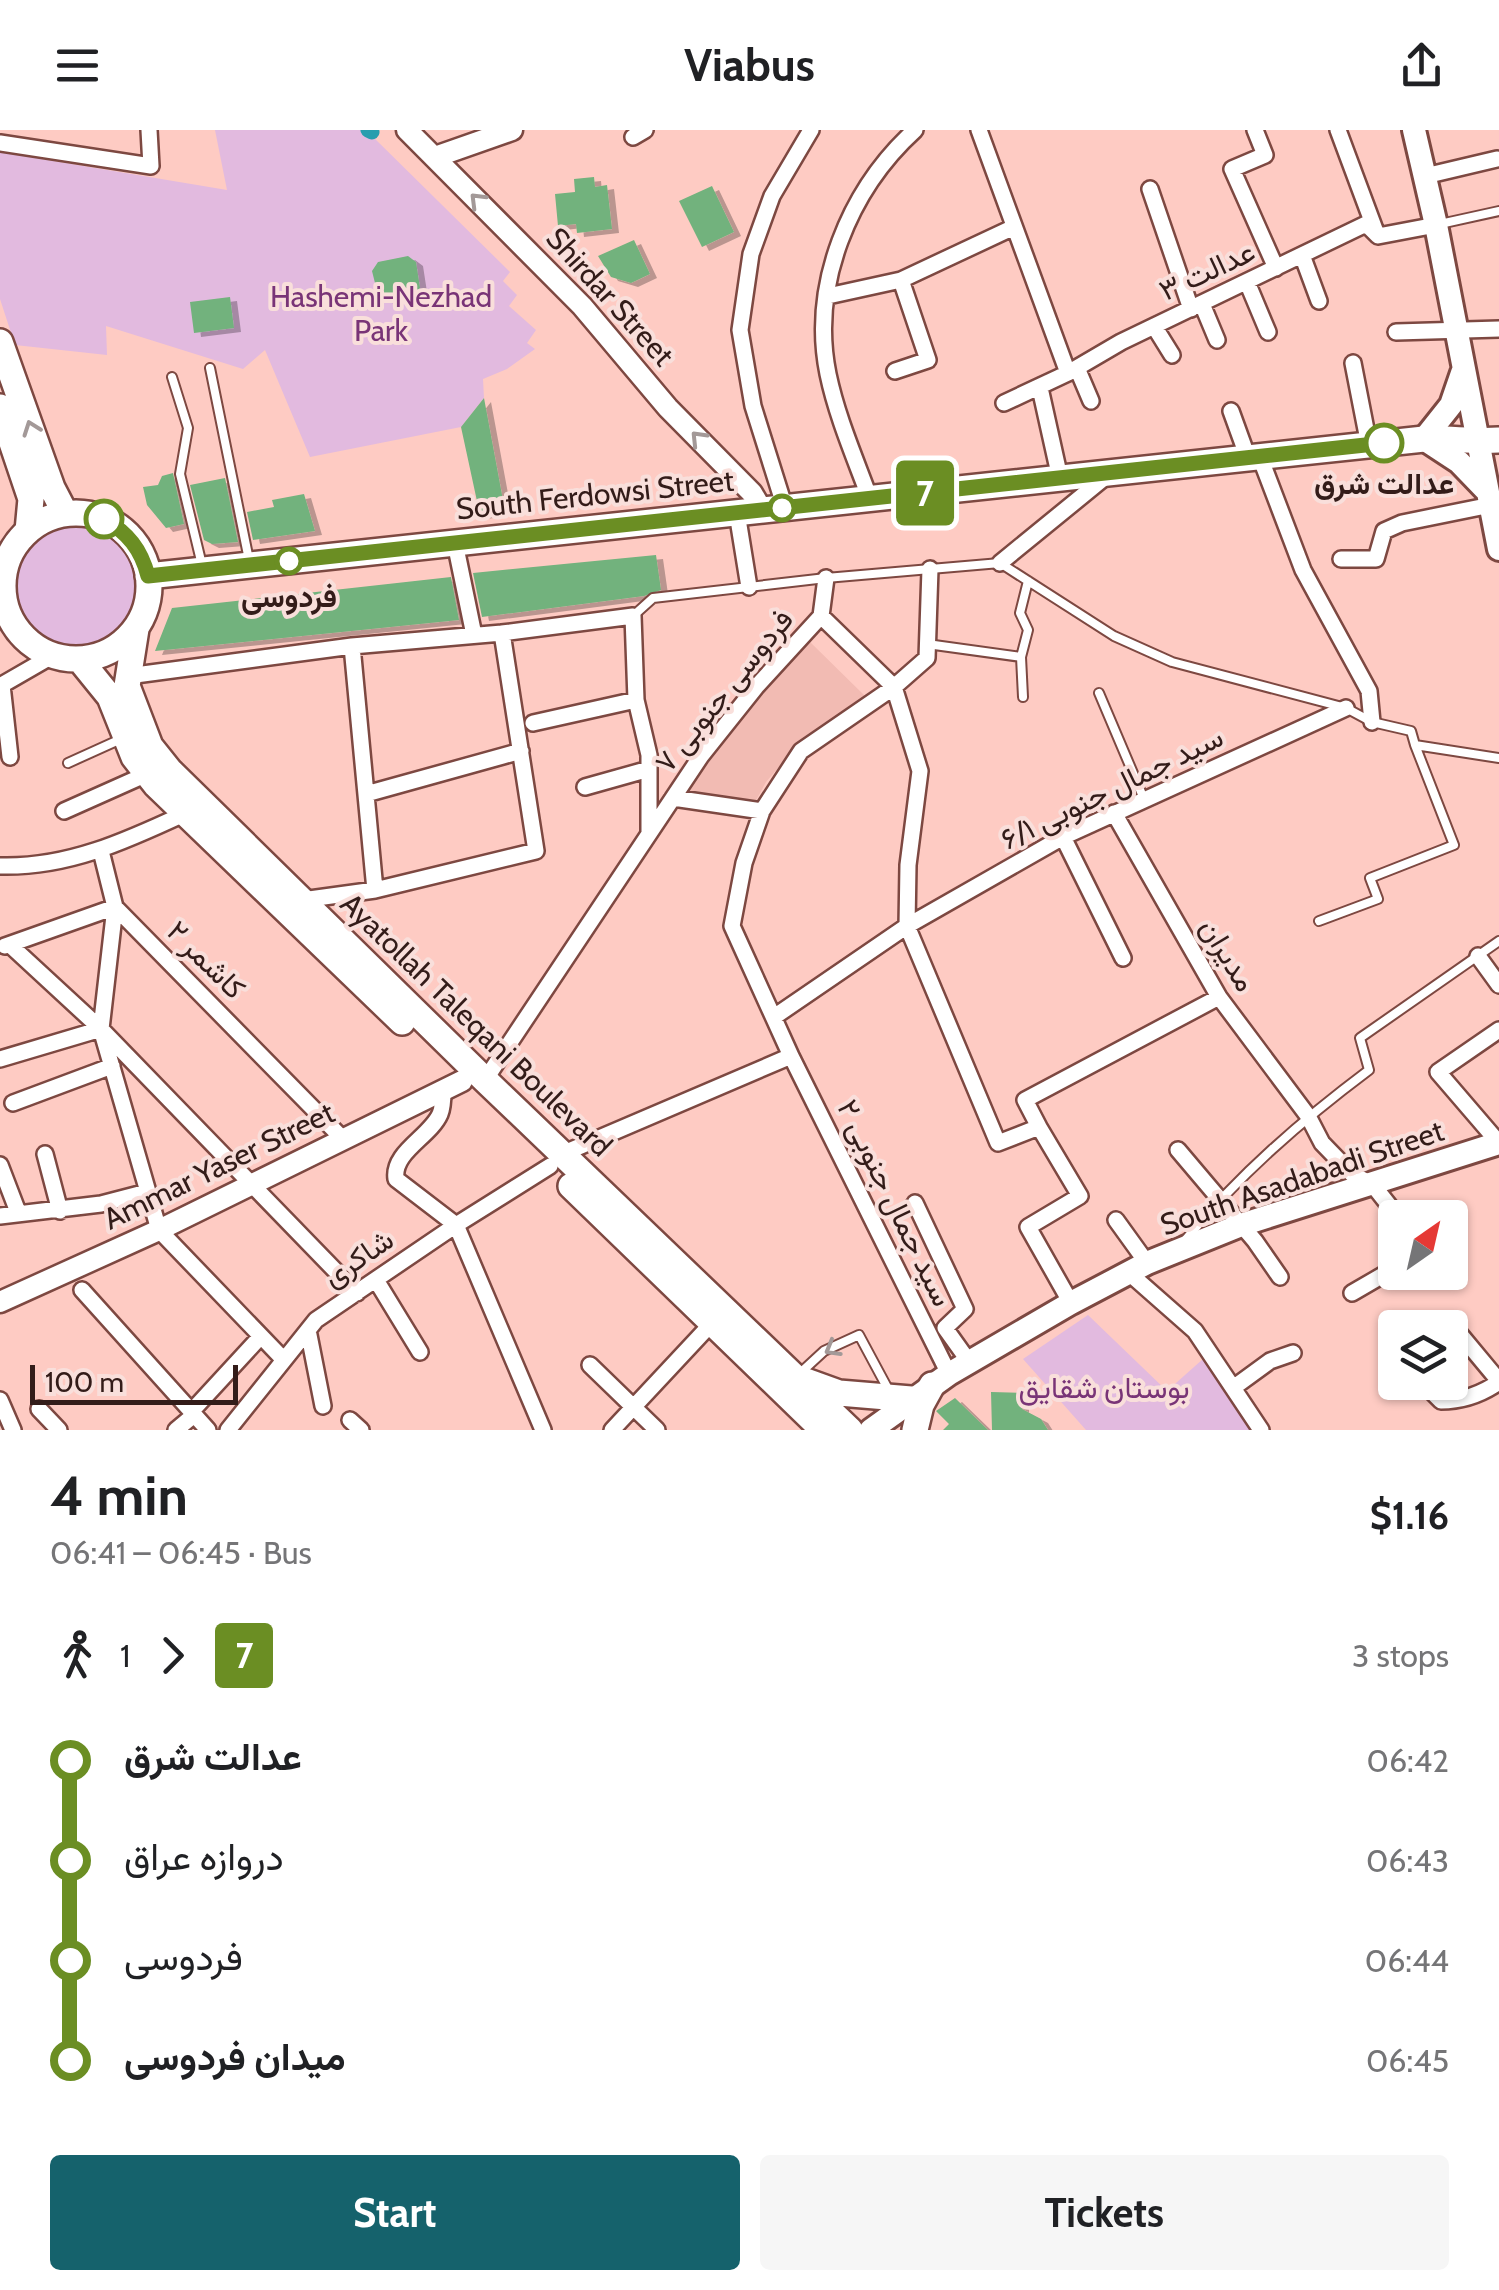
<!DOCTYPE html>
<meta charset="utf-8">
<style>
:root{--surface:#fff;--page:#f6f6f6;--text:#202124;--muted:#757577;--accent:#15626c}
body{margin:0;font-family:Cabin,Vazirmatn,sans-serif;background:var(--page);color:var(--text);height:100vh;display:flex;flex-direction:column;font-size:38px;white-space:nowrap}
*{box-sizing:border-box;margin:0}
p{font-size:32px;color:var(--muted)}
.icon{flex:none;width:55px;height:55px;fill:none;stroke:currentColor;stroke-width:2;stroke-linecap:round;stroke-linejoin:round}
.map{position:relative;height:1300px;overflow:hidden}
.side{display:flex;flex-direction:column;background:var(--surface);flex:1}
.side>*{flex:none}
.badge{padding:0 20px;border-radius:8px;font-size:35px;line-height:65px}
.needle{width:65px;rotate:34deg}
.tools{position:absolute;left:1378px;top:1070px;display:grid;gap:20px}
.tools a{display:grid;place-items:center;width:90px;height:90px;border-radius:10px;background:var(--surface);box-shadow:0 2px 8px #0004;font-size:50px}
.scale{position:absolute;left:30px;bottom:25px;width:208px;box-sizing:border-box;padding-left:10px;border:5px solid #331c19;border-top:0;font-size:28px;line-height:35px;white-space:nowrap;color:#331c19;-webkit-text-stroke:8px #f9dfdb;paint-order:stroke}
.map>.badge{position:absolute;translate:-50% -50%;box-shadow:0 0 0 5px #fff}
.legs{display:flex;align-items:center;gap:15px;height:110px;padding:0 50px;font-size:32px}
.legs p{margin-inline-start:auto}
.overview{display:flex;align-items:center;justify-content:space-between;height:170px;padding:0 50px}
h1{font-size:55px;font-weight:800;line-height:75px}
.button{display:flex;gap:20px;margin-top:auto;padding:20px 50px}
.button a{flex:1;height:115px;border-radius:10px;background:var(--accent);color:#fff;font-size:40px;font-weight:800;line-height:115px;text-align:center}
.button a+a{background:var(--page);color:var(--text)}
ul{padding:0 50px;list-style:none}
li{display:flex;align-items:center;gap:35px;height:100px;font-size:38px}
li i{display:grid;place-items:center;width:15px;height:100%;margin:0 12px;background:currentColor}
li i::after{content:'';width:25px;height:25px;margin:-12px;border:8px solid;border-radius:50%;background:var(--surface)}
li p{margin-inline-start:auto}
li:first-child i{background:linear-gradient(#0000 50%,currentColor 0)}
li:last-child i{background:linear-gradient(currentColor 50%,#0000 0)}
header{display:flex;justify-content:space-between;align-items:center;height:130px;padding:0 50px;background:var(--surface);font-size:45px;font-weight:800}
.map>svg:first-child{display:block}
</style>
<header><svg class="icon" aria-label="menu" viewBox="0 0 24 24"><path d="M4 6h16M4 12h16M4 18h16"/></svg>Viabus<svg class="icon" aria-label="share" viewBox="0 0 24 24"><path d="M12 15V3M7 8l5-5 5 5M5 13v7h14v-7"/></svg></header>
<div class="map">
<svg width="1499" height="1300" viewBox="0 0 1499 1300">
<defs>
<filter id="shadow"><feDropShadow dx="7" dy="4" stdDeviation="0" flood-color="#0004"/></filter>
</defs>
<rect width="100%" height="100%" fill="#fecbc3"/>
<!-- built -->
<path fill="#f2bbb3" d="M 806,508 L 867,568 L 814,603 L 791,623 L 766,652 L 754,674 L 682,661 L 721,608 Z"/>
<!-- green -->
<path fill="#e2badf" d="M 215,0 L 366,0 L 510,142 L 503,151 L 517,165 L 509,176 L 536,200 L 527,213 L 535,219 L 507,239 L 483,249 L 484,268 L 461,297 L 310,327 L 265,220 L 243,239 L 106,196 L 107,225 L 15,215 L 0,169 L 0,22 L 227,60 Z
M15 455a60 60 0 1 1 120 0a60 60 0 1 1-120 0Z
M 1088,1185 L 1167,1261 L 1203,1229 L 1251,1300 L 1086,1300 L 1023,1229 Z"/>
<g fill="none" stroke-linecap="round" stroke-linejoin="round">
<!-- canal -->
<path stroke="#299eae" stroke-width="15" d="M 368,0 L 372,2"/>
</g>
<!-- building -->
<path fill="#72b27d" filter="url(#shadow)" d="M 594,47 L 595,57 L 607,55 L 612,99 L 577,103 L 576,94 L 558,96 L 555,64 L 575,62 L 574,49 Z
M 712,56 L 734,102 L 702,117 L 679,71 Z
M 634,110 L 650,144 L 631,153 L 611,147 L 598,126 Z
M 408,126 L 416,132 L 420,158 L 415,164 L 387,170 L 378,165 L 372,141 L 378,132 Z
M 230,167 L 234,198 L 194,203 L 190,172 Z
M 484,268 L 505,381 L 480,385 L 461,297 Z
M 173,343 L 184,394 L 166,398 L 147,375 L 143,357 L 158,355 L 162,346 Z
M 225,348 L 238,412 L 212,414 L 204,410 L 190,355 Z
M 304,364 L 315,401 L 253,410 L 247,382 L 274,377 L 272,370 Z
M 656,425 L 661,460 L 644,466 L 482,487 L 473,443 Z
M 451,447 L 459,490 L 155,521 L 172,478 Z
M 991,1262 L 1022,1263 L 1022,1279 L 1041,1289 L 1048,1300 L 992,1300 Z
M 955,1268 L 988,1300 L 943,1300 L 949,1294 L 936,1281 Z"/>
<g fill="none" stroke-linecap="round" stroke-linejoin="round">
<!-- service casing -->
<g stroke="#7d4841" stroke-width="12">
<path id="service" d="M 1440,94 L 1499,81
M 210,238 L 249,430
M 172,247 L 188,298 L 180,344 L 202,435
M 633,486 L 653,468 L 826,448 L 1000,433 L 1114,506 L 1172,532 L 1346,578 L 1372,592 L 1411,601 L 1415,615 L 1499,628
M 927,514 L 1021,527
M 1099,563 L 1144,669
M 1023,567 L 1021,527 L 1028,500 L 1020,483 L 1028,451
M 68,633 L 121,609
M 1319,791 L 1378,769 L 1370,748 L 1454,715 L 1415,615
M 1186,1109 C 1240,1044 1301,991 1369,940 L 1360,908 L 1499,811
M 798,1245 L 824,1221 L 859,1205 L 888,1259"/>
</g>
<!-- minor casing -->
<g stroke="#7d4841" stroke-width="20">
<path id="minor" d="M 979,0 L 1068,243
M 1255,0 L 1265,25 L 1232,39 L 1276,138
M 1338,0 L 1376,102
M 633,7 L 645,0
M 0,13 L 151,36 L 149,0
M 1425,46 L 1497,29
M 1150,59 L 1191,179
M 1302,125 L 1319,171
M 1247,152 L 1268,202
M 828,166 L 901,150 L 1014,97
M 1202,174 L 1217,210
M 1154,196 L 1172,225
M 1396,202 L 1499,199
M 1353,233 L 1369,315
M 1077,238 L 1091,271
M 895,241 L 928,230 L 901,150
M 1040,258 L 1060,348
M 1004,273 L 1068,243 L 1121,212 L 1366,94 L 1378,106 L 1436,95
M 1231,281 L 1248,328
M 1260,327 L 1303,440 L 1369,561 L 1372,592
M 870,369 C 855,328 837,287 828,244 C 810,155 849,60 915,0
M 785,378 L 753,276 L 740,200 L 751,124 L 772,66 L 811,0
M 737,383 L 749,457
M 455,413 L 474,505
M 1341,429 L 1376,429 L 1384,401 L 1402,393 L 1491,375
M 1000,433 L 1109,344
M 930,439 L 927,528 L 894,557 L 801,621 L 762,681 L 744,733 L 732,796 L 791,926 L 949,1244
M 821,486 L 894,557 L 920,641 L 908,735 L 907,796 L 998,1013 L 1039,997 L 1080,1066 L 1028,1097 L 1071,1173
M 352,516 L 375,760
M 128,546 L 352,516 L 502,503 L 633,486 L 636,570 L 649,625 L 649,703
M 2,555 L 10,627
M 0,556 L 52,526
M 533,593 L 636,570
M 585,657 L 649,639
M 366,664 L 521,621
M 673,668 L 762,681
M 64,681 L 147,644
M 1114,683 L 1219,867 L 1308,986 L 1322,1013 L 1352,1044 L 1373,1055 L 1399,1088
M 1063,707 L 1123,828
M 101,721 L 115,777 L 101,899 L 159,1100 L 284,1230
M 0,736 C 67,738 126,711 186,683
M 302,770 L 375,760 L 536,721 L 502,503
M 10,815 L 101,899 L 357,1163
M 5,816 L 115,777 L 343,1009
M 1478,826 L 1499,855
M 774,887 L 907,796 L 1063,707 L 1346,578
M 0,929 L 101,899
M 485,950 L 701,626 L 756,557 L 821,486 L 826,448
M 443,960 C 443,968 443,977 440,984 C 430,1007 392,1022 396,1049 L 456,1095 L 543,1300
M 13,973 L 112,936
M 1039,997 L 1025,970 L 1219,867
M 1499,1013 L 1438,942 L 1499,900
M 1178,1020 L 1255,1111 L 1280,1147
M 45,1024 L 60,1081
M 562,1024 L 791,926
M 0,1035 L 18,1082
M 915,1073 L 965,1179 L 945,1198 L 970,1233
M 0,1086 L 101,1074 L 147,1062
M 1116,1090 L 1147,1133
M 1128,1142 L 1195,1201 L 1261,1300
M 376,1150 L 420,1222
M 82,1160 L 208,1300
M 1352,1163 L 1395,1138
M 308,1200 L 323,1276
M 1459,1203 L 1499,1251
M 590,1235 L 657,1300
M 1422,1252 L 1441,1271 C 1462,1271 1482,1264 1499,1252
M 1233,1258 L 1270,1231 L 1293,1223
M 0,1270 L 13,1300
M 39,1279 L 59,1300
M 191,1282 L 261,1206
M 350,1290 L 361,1300
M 176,1300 L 194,1285
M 228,1300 L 316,1190 L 456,1095 L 550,1036
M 612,1300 L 712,1193"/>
</g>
<!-- tertiary casing -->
<g stroke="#7d4841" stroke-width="25">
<path id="tertiary" d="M 407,0 L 582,176 L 668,278 L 752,363 L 762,380
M 435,27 L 512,0
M 0,1172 L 159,1100 L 462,951"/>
</g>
<!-- secondary casing -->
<g stroke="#7d4841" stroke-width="28">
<path id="secondary" d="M 1414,0 L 1436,95 L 1499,419
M 1462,243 L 1451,275 L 1424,309 L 1459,332 L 1485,359
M 871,1300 L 949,1244 L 1071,1173 L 1147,1133 L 1241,1095 L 1499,1013"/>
</g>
<!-- primary casing -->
<g stroke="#7d4841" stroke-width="30">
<path id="primary" d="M 0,212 L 52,358 L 65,383
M 0,277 L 31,369 L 28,401
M3 456a73 73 0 1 1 146 0a73 73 0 1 1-146 0Z
M 148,446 L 1424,309 C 1450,308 1474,312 1499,310
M 136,499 L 127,556 L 150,616 L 170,641 L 485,950 L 850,1300
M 80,530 L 110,567 L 134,627 L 156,655 L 402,892
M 571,1056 L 823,1300
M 803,1250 L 839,1263 L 911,1269
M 915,1300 L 921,1275 L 932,1255"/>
</g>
<!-- service -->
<use href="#service" stroke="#fff" stroke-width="8"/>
<!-- minor -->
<use href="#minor" stroke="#fff" stroke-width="15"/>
<!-- tertiary -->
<use href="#tertiary" stroke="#fff" stroke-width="20"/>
<!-- secondary -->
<use href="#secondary" stroke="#fff" stroke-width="22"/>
<!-- primary -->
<use href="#primary" stroke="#fff" stroke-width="25"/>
</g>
<!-- one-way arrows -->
<defs><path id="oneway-chevron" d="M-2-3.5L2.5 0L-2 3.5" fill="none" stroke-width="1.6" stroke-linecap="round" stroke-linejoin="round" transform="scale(2.5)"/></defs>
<g stroke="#a39998">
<use href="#oneway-chevron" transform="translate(477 70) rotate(-135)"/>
<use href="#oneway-chevron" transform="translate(31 298) rotate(-110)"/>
<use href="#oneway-chevron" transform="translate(698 308) rotate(-134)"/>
<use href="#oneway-chevron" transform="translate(832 1219) rotate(150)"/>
</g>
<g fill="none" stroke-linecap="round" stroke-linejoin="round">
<!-- line-1 casing -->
<g stroke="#fff" stroke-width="22">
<path id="line-1" d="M 104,389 C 128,403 141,419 148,446 L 1384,313"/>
</g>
<!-- line-1 -->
<use href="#line-1" stroke="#6b8e23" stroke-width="15"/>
</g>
<!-- markers -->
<g fill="#fff" stroke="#6b8e23" stroke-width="5">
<circle cx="1384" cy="313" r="18"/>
<circle cx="782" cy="378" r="12"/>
<circle cx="104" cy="389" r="18"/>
<circle cx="289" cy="431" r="12"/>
</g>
<g text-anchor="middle" stroke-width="8" stroke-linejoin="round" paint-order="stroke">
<!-- street labels -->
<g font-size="30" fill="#331c19" stroke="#f9dfdb">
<text transform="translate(1207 141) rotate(-25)" y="10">عدالت ۳</text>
<text transform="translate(610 167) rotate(48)" y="10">Shirdar Street</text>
<text transform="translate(595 365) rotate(-6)" y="10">South Ferdowsi Street</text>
<text transform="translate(724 561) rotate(-51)" y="10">فردوسی جنوبی ۷</text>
<text transform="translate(1112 658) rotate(-26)" y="10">سید جمال جنوبی ۶/۱</text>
<text transform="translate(1228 825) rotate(59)" y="10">مدیران</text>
<text transform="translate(206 830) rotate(45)" y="10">کاشمر ۲</text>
<text transform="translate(476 895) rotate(44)" y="10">Ayatollah Taleqani Boulevard</text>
<text transform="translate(219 1036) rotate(-26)" y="10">Ammar Yaser Street</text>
<text transform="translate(1302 1048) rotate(-19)" y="10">South Asadabadi Street</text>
<text transform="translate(895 1073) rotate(64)" y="10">سید جمال جنوبی ۲</text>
<text transform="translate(358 1128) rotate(-34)" y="10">شاکری</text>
</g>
<!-- park labels -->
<g font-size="30" fill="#793477" stroke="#f9dfdb">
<text x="381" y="177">Hashemi-Nezhad<tspan x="381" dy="34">Park</tspan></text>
<text x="1104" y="1268">بوستان شقایق</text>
</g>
<!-- stop labels -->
<g font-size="30" font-weight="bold" fill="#331c19" stroke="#f9dfdb">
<text x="1384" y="364">عدالت شرق</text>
<text x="289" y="477">فردوسی</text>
</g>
</g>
</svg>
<div class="tools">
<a><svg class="needle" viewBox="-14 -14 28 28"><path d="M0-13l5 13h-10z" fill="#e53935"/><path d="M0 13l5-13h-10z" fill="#757577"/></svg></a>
<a><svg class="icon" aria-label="layers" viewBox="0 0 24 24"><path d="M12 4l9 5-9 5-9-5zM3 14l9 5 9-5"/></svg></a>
</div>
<div class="scale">100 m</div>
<b class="badge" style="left:925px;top:363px;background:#6b8e23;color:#fff">7</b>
</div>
<section class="side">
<div class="overview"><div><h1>4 min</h1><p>06:41 – 06:45 · Bus</p></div><b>$1.16</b></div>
<div class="legs"><svg class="icon" aria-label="walk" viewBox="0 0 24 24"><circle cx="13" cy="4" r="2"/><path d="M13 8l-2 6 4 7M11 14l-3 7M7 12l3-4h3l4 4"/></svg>1<svg class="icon" aria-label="forward" viewBox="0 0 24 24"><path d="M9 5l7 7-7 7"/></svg><b class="badge" style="background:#6b8e23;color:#fff">7</b><p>3 stops</p></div>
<ul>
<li><i style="color:#6b8e23"></i><b>عدالت شرق</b><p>06:42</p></li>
<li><i style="color:#6b8e23"></i><span>دروازه عراق</span><p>06:43</p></li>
<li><i style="color:#6b8e23"></i><span>فردوسی</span><p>06:44</p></li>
<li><i style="color:#6b8e23"></i><b>میدان فردوسی</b><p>06:45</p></li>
</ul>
<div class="button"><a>Start</a><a>Tickets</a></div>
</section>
